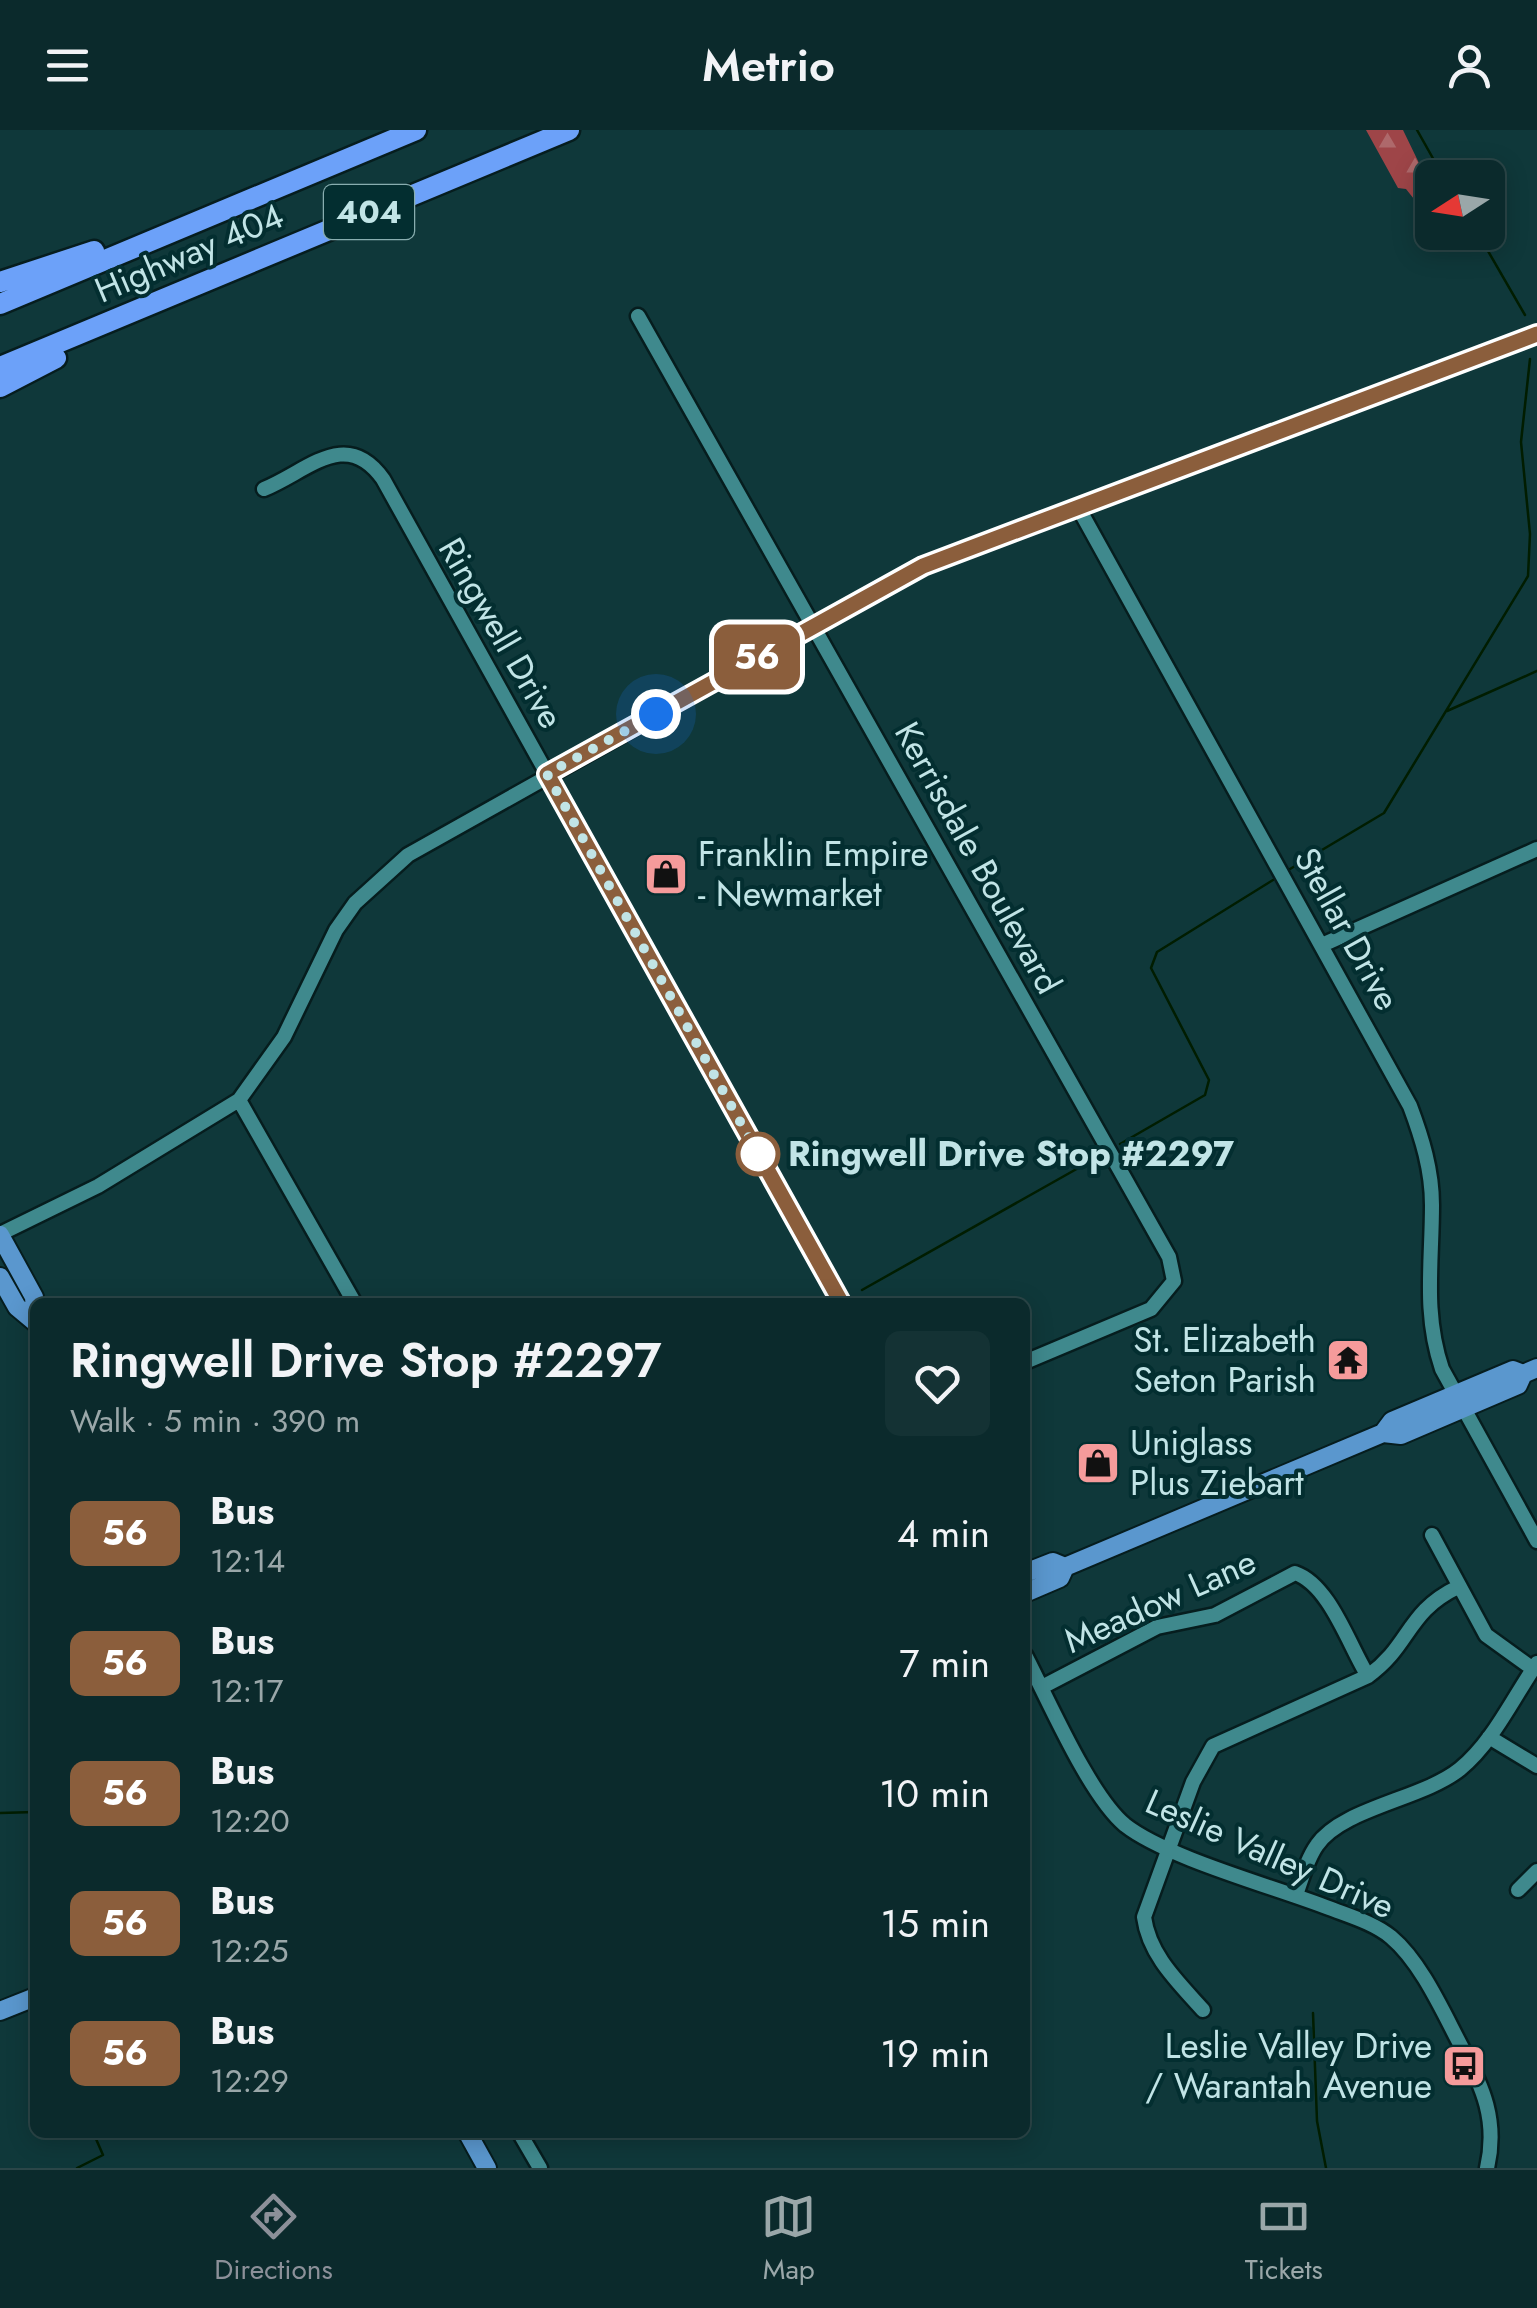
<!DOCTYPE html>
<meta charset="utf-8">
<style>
:root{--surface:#0b2a2c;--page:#143234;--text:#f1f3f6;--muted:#9aa7a9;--line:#2b4648;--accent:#8c9099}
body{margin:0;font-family:Jost,sans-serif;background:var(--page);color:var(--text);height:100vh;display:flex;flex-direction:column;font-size:38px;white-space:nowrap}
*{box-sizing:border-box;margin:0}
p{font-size:32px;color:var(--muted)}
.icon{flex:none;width:55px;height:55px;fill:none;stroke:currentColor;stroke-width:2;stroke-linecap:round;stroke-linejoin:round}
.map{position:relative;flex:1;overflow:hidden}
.drawer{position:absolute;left:30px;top:1168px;width:1000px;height:840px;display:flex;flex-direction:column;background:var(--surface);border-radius:15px;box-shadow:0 5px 25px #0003,0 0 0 2px var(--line)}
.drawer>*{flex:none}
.badge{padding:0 20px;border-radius:15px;font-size:35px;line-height:65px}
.needle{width:65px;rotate:258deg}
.controls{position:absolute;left:1415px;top:30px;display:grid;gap:20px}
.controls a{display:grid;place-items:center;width:90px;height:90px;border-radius:15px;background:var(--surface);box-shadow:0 5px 25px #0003,0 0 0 2px var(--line);font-size:50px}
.you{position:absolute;width:50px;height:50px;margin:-25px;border:8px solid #fff;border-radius:50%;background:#1a73e8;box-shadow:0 0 0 15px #1a73e833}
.map>.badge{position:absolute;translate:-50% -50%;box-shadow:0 0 0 5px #fff}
.round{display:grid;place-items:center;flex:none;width:105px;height:105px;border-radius:15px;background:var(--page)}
.headline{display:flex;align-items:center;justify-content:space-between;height:170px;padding:0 40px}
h1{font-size:48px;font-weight:600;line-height:75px}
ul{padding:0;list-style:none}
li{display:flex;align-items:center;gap:30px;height:130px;padding:0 40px}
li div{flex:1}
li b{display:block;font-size:38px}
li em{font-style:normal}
li .badge{min-width:110px;font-weight:700;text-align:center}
header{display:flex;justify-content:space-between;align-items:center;height:130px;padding:0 40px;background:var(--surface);font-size:45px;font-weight:600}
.tab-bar{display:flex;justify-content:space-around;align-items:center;height:140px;border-top:2px solid var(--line);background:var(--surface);font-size:28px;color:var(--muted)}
.tab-bar a{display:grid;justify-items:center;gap:5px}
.tab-bar .active{color:var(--accent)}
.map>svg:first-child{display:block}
</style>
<header><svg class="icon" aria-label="menu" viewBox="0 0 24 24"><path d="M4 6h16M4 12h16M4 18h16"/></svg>Metrio<svg class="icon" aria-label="person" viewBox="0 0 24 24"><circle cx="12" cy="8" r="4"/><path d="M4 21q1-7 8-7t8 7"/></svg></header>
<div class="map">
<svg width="1537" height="2038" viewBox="0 0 1537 2038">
<defs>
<pattern id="forest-firs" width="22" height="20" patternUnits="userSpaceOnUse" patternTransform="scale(2.5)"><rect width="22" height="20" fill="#9e4548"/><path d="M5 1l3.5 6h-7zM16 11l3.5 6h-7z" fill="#ae696b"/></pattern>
</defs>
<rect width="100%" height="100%" fill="#0f383a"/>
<!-- forest -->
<path fill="url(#forest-firs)" d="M 1366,0 L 1403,0 L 1432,60 L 1414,69 L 1406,59 L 1398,58 Z"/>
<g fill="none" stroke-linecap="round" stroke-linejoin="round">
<!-- stream -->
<path stroke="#011d00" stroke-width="2.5" d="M 1417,0 L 1444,48
M 1477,102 L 1525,185
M 1447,581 L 1537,541
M 1290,739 L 1384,683 L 1528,446 L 1530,404 L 1521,312 L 1530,229
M 1120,1014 L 1205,965 L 1209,950 L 1151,838 L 1157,822 L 1273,750
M 862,1160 L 1089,1032
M 0,1683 L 35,1682
M 1313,1883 L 1317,1991 L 1326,2038
M 77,2038 L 103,2025 L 93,2002"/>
<!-- minor casing -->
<g stroke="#061d1e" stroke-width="19">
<path id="minor" d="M 638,186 L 1169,1127 L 1174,1151 L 1151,1179 L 1025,1232
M 264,359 C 308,341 346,297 383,349 L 841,1172
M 1078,377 L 1410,976 C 1422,1008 1432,1040 1432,1075 C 1432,1133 1423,1183 1442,1239 L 1537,1411
M 1322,815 L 1537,719
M 239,970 L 354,1172
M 0,1104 L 98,1056 L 239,970 L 284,907 L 336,800 L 355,773 L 408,725 L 923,436 L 1537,204
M 1432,1405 L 1486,1505 L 1533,1539
M 1025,1525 C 1048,1569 1089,1665 1125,1695 C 1167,1728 1275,1757 1329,1778 C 1350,1786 1374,1793 1391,1807 C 1421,1832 1443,1882 1461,1916 C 1483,1957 1498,1991 1487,2038
M 1042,1557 L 1157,1497 L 1215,1485 L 1295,1443 C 1330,1455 1349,1516 1368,1546
M 1489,1607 L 1537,1636
M 1518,1760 L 1537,1741
M 1296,1765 C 1302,1748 1307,1729 1317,1715 C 1342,1678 1423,1669 1460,1639 C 1493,1612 1513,1568 1537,1533
M 1203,1880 C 1178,1852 1149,1825 1144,1787 L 1193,1652 L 1213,1616 L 1368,1546 C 1411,1515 1406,1482 1458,1457
M 519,2002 L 540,2038"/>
</g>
<!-- major casing -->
<g stroke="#061d1e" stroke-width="22">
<path id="major" d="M 0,1105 L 34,1167 L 35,1181
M 0,1147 L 17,1177 L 35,1192
M 1383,1303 L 1401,1305 L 1518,1255 L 1523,1244
M 1025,1443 L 1053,1432 L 1065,1437
M 1025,1463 L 1060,1448 L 1065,1437 L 1383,1303 L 1392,1291 L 1513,1240 L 1523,1244 L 1537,1238
M 0,1881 L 35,1867
M 467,2002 L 487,2038"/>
</g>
<!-- highway casing -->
<g stroke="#061d1e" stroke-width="25">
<path id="highway" d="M 0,152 L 94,121
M 0,174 L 416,0
M 0,237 L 569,0
M 0,257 L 56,228"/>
</g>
<!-- minor -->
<use href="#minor" stroke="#3f898d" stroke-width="14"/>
<!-- major -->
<use href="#major" stroke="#5a97ce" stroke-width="18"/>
<!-- highway -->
<use href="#highway" stroke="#6ca1f9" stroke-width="20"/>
</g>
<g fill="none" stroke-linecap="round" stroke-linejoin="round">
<!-- line casing -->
<g stroke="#fff" stroke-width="22">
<path id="line" d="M 841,1172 L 547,644 L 923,436 L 1537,204"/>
</g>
<!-- line -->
<use href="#line" stroke="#8b5e3c" stroke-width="15"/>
<!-- walk -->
<path stroke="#c1e4e6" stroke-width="10" stroke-dasharray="0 18" d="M 656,584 L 547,644 L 758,1024"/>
</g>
<!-- icons -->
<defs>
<g id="shop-square" transform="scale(2.25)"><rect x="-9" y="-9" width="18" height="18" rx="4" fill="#f59b9b" stroke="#032e30"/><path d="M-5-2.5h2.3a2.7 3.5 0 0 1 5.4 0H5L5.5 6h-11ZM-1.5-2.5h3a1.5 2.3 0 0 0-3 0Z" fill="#111"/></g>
<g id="temple-square" transform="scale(2.25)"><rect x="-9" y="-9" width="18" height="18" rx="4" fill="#f59b9b" stroke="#032e30"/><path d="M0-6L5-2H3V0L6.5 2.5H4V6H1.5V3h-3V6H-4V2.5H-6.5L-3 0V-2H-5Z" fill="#111"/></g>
<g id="bus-square" transform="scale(2.25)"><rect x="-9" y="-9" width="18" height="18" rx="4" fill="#f59b9b" stroke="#032e30"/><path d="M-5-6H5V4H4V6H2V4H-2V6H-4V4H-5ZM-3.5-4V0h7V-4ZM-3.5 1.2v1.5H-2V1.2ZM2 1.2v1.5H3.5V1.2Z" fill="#111"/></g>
</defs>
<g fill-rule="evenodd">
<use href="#shop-square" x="666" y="744"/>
<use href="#temple-square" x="1348" y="1230"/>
<use href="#shop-square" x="1098" y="1333"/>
<use href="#bus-square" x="1464" y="1936"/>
</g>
<!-- markers -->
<circle fill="#fff" stroke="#8b5e3c" stroke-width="5" cx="758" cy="1024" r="20"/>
<g text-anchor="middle" stroke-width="8" stroke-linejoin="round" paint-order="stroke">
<!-- shield labels -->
<rect fill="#032e30" stroke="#88adaf" stroke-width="2.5" x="324" y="55" width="90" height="54" rx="8"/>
<g font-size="32" font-weight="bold" fill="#c1e4e6">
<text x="369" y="93">404</text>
</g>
<!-- street labels -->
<g font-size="35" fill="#c1e4e6" stroke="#032e30">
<text transform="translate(189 123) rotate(-23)" y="12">Highway 404</text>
<text transform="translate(501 503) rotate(60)" y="12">Ringwell Drive</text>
<text transform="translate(978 728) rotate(61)" y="12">Kerrisdale Boulevard</text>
<text transform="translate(1347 799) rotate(61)" y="12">Stellar Drive</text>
<text transform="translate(1160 1471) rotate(-24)" y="12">Meadow Lane</text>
<text transform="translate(1270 1724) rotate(24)" y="12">Leslie Valley Drive</text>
</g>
<!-- poi labels -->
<g font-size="35" fill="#c1e4e6" stroke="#032e30" text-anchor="start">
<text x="698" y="736">Franklin Empire<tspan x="698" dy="40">- Newmarket</tspan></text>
<text x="1316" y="1222" text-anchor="end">St. Elizabeth<tspan x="1316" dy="40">Seton Parish</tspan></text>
<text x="1130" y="1325">Uniglass<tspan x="1130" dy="40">Plus Ziebart</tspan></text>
<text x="1432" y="1928" text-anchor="end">Leslie Valley Drive<tspan x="1432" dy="40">/ Warantah Avenue</tspan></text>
</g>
<!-- stop labels -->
<g font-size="35" font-weight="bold" fill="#c1e4e6" stroke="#032e30" text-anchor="start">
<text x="788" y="1036">Ringwell Drive Stop #2297</text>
</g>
</g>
</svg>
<div class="controls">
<a><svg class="needle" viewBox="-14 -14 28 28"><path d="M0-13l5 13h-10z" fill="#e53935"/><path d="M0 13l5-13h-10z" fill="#9aa7a9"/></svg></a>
</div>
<div class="you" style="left:656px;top:584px"></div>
<b class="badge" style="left:757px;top:527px;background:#8b5e3c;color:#fff">56</b>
<section class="drawer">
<div class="headline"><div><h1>Ringwell Drive Stop #2297</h1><p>Walk · 5 min · 390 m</p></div><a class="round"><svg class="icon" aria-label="heart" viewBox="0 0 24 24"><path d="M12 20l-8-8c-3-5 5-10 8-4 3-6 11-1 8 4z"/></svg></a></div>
<ul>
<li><span class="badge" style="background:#8b5e3c;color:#fff">56</span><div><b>Bus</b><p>12:14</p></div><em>4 min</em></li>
<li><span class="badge" style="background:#8b5e3c;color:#fff">56</span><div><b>Bus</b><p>12:17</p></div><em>7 min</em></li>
<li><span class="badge" style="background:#8b5e3c;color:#fff">56</span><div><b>Bus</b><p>12:20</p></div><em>10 min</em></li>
<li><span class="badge" style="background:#8b5e3c;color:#fff">56</span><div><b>Bus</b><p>12:25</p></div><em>15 min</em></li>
<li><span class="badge" style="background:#8b5e3c;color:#fff">56</span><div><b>Bus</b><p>12:29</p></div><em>19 min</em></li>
</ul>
</section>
</div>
<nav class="tab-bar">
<a class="active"><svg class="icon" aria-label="directions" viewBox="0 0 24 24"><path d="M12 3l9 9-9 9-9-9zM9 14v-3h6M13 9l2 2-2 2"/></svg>Directions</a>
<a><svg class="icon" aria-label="map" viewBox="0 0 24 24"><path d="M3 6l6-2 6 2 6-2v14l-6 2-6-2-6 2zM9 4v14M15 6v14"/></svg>Map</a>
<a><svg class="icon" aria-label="tickets" viewBox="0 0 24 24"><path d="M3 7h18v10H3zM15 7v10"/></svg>Tickets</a>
</nav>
